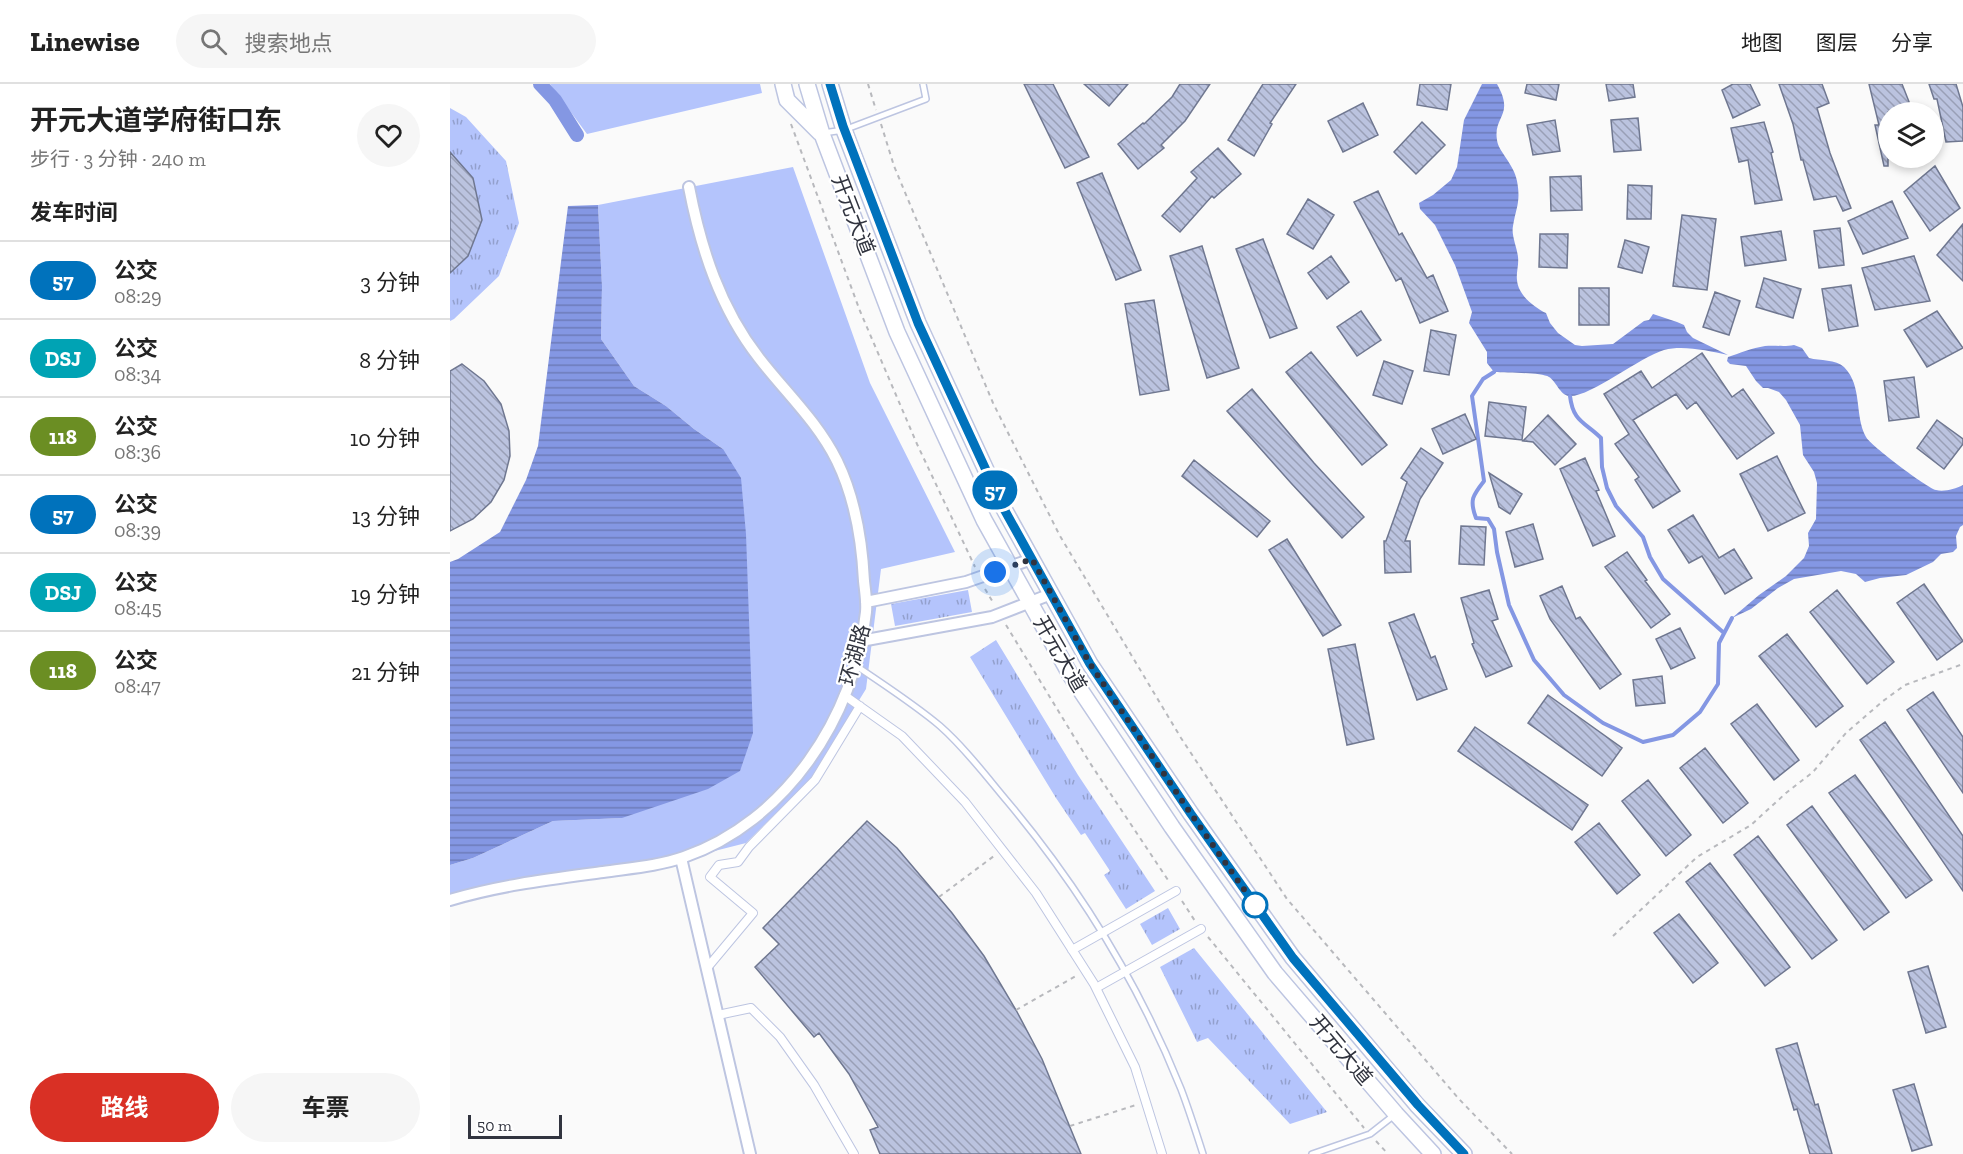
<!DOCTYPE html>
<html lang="zh">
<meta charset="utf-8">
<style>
:root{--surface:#fff;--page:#f6f6f6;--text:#222;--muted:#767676;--line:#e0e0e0;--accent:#d93025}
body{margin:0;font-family:"Zilla Slab","Noto Sans SC",serif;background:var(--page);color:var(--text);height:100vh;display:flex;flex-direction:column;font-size:22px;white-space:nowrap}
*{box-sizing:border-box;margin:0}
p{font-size:20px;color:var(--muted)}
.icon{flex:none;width:33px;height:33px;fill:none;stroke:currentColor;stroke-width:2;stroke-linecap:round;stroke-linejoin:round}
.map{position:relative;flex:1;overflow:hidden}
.sheet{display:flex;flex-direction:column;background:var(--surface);width:450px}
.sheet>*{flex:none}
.badge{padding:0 12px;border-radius:20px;font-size:21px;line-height:39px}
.controls{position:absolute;left:1428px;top:18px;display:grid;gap:12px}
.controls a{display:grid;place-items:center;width:66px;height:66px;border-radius:50%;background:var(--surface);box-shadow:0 3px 9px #0003;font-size:30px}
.scale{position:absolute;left:18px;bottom:15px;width:94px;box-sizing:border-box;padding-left:6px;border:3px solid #31343f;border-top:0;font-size:16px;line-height:21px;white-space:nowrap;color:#31343f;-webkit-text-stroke:4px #fff;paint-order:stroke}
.you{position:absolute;width:30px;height:30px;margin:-15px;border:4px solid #fff;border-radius:50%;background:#1a73e8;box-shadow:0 0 0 9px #1a73e833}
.map>.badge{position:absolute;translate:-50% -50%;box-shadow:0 0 0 3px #fff}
h2{padding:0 30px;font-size:22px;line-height:54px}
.round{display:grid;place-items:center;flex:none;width:63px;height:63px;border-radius:32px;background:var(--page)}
.overview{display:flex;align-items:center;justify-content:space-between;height:102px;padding:0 30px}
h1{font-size:28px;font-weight:700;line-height:45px}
.button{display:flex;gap:12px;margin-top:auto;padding:12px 30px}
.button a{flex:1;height:69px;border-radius:36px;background:var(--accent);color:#fff;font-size:24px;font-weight:700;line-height:69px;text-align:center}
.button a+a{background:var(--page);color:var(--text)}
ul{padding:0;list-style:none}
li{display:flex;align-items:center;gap:18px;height:78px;padding:0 30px;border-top:2px solid var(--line)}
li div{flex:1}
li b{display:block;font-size:22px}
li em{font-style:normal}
li .badge{min-width:66px;font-weight:700;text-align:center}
header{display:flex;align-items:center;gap:36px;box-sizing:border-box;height:84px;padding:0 30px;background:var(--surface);border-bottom:2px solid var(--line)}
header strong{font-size:28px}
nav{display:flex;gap:33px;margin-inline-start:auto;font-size:21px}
.search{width:420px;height:54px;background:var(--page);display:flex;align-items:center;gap:15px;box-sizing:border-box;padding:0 21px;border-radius:33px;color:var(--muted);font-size:22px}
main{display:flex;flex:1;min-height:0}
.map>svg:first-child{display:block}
</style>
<header>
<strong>Linewise</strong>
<div class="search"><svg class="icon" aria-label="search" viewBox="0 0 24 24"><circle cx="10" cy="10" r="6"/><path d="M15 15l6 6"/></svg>搜索地点</div>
<nav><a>地图</a><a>图层</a><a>分享</a></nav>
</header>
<main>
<section class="sheet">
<div class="overview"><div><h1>开元大道学府街口东</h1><p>步行 · 3 分钟 · 240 m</p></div><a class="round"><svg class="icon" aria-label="heart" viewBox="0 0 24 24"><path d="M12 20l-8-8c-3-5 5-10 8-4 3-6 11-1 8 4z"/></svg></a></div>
<h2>发车时间</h2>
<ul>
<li><span class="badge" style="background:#0072bc;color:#fff">57</span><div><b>公交</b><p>08:29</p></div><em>3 分钟</em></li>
<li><span class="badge" style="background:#00a3b4;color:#fff">DSJ</span><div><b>公交</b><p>08:34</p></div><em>8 分钟</em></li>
<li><span class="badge" style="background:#6b8e23;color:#fff">118</span><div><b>公交</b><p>08:36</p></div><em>10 分钟</em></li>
<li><span class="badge" style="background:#0072bc;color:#fff">57</span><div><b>公交</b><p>08:39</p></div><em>13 分钟</em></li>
<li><span class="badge" style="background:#00a3b4;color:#fff">DSJ</span><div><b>公交</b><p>08:45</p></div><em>19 分钟</em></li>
<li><span class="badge" style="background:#6b8e23;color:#fff">118</span><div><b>公交</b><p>08:47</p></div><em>21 分钟</em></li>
</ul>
<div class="button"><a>路线</a><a>车票</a></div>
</section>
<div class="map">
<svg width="1513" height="1070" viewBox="0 0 1513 1070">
<defs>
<pattern id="grass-tufts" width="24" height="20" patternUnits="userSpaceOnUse" patternTransform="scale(1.5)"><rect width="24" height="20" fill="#b4c4fc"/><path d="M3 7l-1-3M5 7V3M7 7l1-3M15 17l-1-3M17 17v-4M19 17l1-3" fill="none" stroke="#93a0cd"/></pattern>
<pattern id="water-rules" width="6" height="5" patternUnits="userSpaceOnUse" patternTransform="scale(1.5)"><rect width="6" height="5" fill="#8497e3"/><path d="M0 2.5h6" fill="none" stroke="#6d7cb9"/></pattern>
<pattern id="building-back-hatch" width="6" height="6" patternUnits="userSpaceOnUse" patternTransform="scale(1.5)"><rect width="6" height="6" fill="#bbc3df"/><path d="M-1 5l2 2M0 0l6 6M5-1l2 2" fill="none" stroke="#999fb6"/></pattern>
</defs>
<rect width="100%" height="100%" fill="#fafafa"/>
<!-- grass -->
<path fill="url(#grass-tufts)" d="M 0,24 L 16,33 L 56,77 L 69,139 L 49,192 L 4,235 L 0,237 L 0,189 L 18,172 L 32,136 L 23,94 L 0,68 Z
M 518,506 L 522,528 L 445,542 L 441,520 Z
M 546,556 L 628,691 L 705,807 L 676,825 L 654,791 L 660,787 L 635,749 L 631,751 L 606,714 L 520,573 Z
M 718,824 L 730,845 L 702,861 L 690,840 Z
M 744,864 L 877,1028 L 840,1040 L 758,954 L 747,958 L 710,883 Z"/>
<!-- park -->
<path fill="#b4c4fc" d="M 100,0 L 310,0 L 312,9 L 137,50 Z
M 343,83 L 420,299 L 505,468 L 431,485 L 416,605 L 361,694 L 296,759 L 233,775 L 16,815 L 0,820 L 0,781 L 23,774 L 103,737 L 172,734 L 273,365 L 244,345 L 216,322 L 184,302 L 151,255 L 152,202 L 148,121 Z"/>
<!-- water -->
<path fill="url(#water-rules)" d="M 1032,0 L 1047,0 C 1065,32 1043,32 1047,56 C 1048,67 1064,80 1067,97 C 1071,118 1066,123 1063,142 C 1061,151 1067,163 1068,173 C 1069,181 1066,189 1067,196 C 1068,211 1084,223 1096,229 L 1100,239 L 1108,249 L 1125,261 L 1132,262 L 1163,260 L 1194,237 L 1199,236 L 1203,230 L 1227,238 L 1234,241 L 1237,248 L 1243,254 L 1278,271 C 1258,267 1234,261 1214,266 C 1190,273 1139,314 1119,312 C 1110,311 1106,297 1099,293 C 1091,288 1056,289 1044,288 L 1037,279 L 1037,268 L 1019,239 L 1022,228 L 1005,181 L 985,141 L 970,125 L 969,119 L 983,111 L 1001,96 L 1007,83 L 1014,36 Z
M 148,121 L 152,202 L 151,255 L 184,302 L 216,322 L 244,345 L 273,365 L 291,394 L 296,450 L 303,649 L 290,687 L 258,705 L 172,734 L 103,737 L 23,774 L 0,781 L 0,478 L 8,475 L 50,448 L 76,396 L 88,362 L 118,122 Z
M 1344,261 L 1352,264 L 1359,274 C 1370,277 1386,275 1394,283 C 1413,302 1404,331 1416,353 C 1420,361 1477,404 1486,406 C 1494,408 1505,405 1513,401 L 1513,441 L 1510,443 L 1506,452 L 1507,464 L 1503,468 L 1491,470 L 1483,478 L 1456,491 L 1430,494 L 1415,498 L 1406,490 L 1391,487 L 1344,495 L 1328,504 L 1301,525 L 1282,534 L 1309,511 L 1336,492 L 1354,474 L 1359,462 L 1358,449 L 1366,435 L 1367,399 L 1364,388 L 1353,371 L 1350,341 L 1336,316 L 1329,308 L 1318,304 L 1313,304 L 1306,297 L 1296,282 L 1280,280 L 1277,277 L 1278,273 C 1290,269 1302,264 1315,262 C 1325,261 1334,263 1344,261 Z"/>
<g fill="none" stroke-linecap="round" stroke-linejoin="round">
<!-- stream -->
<path stroke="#8497e3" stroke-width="4" d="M 1044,288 L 1033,295 L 1022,312 L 1034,397 C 1023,411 1019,416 1026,434 L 1038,435 L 1044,445 L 1047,468 L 1059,521 L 1084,576 L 1114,611 L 1153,639 L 1193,658 L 1223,651 L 1250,628 L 1268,600 L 1269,559 L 1282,534
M 1120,312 C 1123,338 1135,338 1151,354 L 1152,383 L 1157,404 L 1166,422 L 1193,453 L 1200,473 L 1213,495 L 1274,549"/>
<!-- canal -->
<path stroke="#8497e3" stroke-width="14" d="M 90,0 L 105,16 L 127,51"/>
</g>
<!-- building -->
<path fill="url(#building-back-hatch)" stroke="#6f7790" stroke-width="1.5" d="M 574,0 L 603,0 L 639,73 L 615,84 Z
M 634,0 L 678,0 L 659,22 Z
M 730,0 L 760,0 L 735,37 L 711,61 L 714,64 L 688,85 L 668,60 L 693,39 L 694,40 L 722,13 Z
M 813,0 L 846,0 L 820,39 L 822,40 L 804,72 L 778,56 Z
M 970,0 L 1001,0 L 997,26 L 967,21 Z
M 1077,0 L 1109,0 L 1106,16 L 1075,9 Z
M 1156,0 L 1183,0 L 1185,13 L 1159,17 Z
M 1283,0 L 1300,0 L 1310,21 L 1283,34 L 1272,6 Z
M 1329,0 L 1372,0 L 1379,19 L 1367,24 L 1380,69 L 1401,124 L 1393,127 L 1386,112 L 1364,116 L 1353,76 L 1351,76 L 1343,40 Z
M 1419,0 L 1452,0 L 1463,28 L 1438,28 L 1438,82 L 1434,82 L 1425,41 L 1429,41 Z
M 1479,0 L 1506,0 L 1513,23 L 1513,57 L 1496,58 L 1487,15 L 1484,15 Z
M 913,19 L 928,51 L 893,68 L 878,37 Z
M 1188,34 L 1191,66 L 1164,68 L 1161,36 Z
M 1105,36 L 1110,67 L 1083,71 L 1077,41 Z
M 972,38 L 995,61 L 966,90 L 944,68 Z
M 1314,38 L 1323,68 L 1321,69 L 1332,116 L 1305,120 L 1298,76 L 1289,78 L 1281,44 Z
M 768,64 L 791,90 L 764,114 L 762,112 L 730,148 L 712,132 L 747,94 L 741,88 Z
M 0,68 L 23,94 L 32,136 L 18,172 L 0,189 Z
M 1485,82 L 1510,124 L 1480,147 L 1454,108 Z
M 652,89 L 691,186 L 666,196 L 627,99 Z
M 1131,92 L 1132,126 L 1101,127 L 1100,93 Z
M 1178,101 L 1202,102 L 1201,135 L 1177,135 Z
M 928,107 L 949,151 L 952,149 L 977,194 L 983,191 L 998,227 L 970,239 L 951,194 L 946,197 L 904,118 Z
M 858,115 L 884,131 L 863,165 L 837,150 Z
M 1442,117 L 1458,154 L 1413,170 L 1398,137 Z
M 1232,131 L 1266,135 L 1257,206 L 1223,202 Z
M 1513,140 L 1513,197 L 1487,171 Z
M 1390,144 L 1394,181 L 1369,184 L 1364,147 Z
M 1331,147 L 1336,176 L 1295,182 L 1291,153 Z
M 1090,150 L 1118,150 L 1117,184 L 1089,183 Z
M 813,155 L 847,244 L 820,254 L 786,165 Z
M 1175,156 L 1199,163 L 1192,189 L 1168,183 Z
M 752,162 L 789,284 L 757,294 L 720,172 Z
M 881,172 L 899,198 L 877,215 L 858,189 Z
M 1464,172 L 1480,217 L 1425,226 L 1412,184 Z
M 1314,194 L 1351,205 L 1343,234 L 1306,223 Z
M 1401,201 L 1408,242 L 1379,247 L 1372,205 Z
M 1129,204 L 1159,204 L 1159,241 L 1129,241 Z
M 1265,208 L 1290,217 L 1279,251 L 1253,243 Z
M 704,216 L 719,306 L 690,311 L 675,220 Z
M 911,227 L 931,256 L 907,272 L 887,243 Z
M 1487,227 L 1513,264 L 1477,283 L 1454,246 Z
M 981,246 L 1006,251 L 999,291 L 974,287 Z
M 861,268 L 937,361 L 912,381 L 836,288 Z
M 1252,269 L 1282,313 L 1293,305 L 1324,349 L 1287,375 L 1246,318 L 1237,325 L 1226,310 L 1183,336 L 1230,407 L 1203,424 L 1185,396 L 1189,393 L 1165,360 L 1179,350 L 1154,310 L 1191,287 L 1202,304 Z
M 934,277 L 963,287 L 952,320 L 923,311 Z
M 12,280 L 34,297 L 51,320 L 59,347 L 60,372 L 54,396 L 41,418 L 23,435 L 0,447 L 0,287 Z
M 1464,293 L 1469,333 L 1439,337 L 1434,297 Z
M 802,305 L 864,379 L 914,433 L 892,454 L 841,399 L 777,327 Z
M 1039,318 L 1076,323 L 1072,356 L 1035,352 Z
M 1015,330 L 1026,355 L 993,370 L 982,345 Z
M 1098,331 L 1126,360 L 1105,381 L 1083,358 L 1073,357 Z
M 1487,336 L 1513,355 L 1513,360 L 1494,385 L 1467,364 Z
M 971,364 L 993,379 L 970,415 L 955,457 L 960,457 L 961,488 L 935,489 L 934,457 L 936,457 L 957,398 L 951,394 Z
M 1327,372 L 1355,429 L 1318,447 L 1290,390 Z
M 1135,374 L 1149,406 L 1146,407 L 1165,452 L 1143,462 L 1110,385 Z
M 744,376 L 820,437 L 807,453 L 732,392 Z
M 1039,389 L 1072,410 L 1060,430 L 1049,423 Z
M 1243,431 L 1269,474 L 1284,465 L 1302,494 L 1275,510 L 1252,472 L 1239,479 L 1218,446 Z
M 1083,440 L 1093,475 L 1065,483 L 1056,448 Z
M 1011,442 L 1036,443 L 1034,481 L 1009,480 Z
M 837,455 L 891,541 L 873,552 L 819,466 Z
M 1177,468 L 1197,496 L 1195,497 L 1220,530 L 1201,544 L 1155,483 Z
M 1474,500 L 1513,557 L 1487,576 L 1447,519 Z
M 1112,502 L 1126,535 L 1130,533 L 1171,590 L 1150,605 L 1100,535 L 1090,512 Z
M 1039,506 L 1048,535 L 1042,537 L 1062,582 L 1036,593 L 1022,560 L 1024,559 L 1011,514 Z
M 1387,506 L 1444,578 L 1417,600 L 1360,528 Z
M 964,530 L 981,574 L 985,572 L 997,605 L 967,616 L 939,539 Z
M 1230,544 L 1245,574 L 1221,585 L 1206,555 Z
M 1337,550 L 1393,622 L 1366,643 L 1309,572 Z
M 905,560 L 924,655 L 897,661 L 878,565 Z
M 1212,592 L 1215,619 L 1186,622 L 1183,596 Z
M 1483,608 L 1513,653 L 1513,709 L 1457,626 Z
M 1098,611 L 1172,664 L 1152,692 L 1078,639 Z
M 1307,620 L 1349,676 L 1324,696 L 1281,640 Z
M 1435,638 L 1513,752 L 1513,807 L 1410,656 Z
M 1025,643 L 1138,721 L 1122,746 L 1008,667 Z
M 1255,664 L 1298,719 L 1273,739 L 1230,684 Z
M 1405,691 L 1482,796 L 1456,814 L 1379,709 Z
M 1198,696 L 1241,751 L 1216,772 L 1172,717 Z
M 1362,722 L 1439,828 L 1414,846 L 1337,741 Z
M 417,737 L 447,764 L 502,829 L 534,872 L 566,926 L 592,975 L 631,1070 L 430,1070 L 420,1046 L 428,1043 L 399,990 L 369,949 L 364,953 L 305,883 L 329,860 L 313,844 Z
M 1149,739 L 1190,791 L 1167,810 L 1125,758 Z
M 1308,752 L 1387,856 L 1362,875 L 1284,771 Z
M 1260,779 L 1340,883 L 1315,902 L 1236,798 Z
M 1229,830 L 1268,879 L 1243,899 L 1204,849 Z
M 1478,882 L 1496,943 L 1476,949 L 1458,888 Z
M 1347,959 L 1365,1021 L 1368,1020 L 1382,1070 L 1360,1070 L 1347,1025 L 1344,1026 L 1326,965 Z
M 1464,1000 L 1482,1061 L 1462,1067 L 1443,1006 Z"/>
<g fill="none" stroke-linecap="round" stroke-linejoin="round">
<!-- service casing -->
<g stroke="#bdc5e1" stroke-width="8">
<path id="service" d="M 373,49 L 394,46 L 476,15 L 473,0
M 405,581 C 434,601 464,620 490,642 C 515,664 536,692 557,717 C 630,804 689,900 731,1005 C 739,1026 746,1048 753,1070
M 862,1070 L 920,1050 L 943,1032"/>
</g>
<!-- pedestrian casing -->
<g stroke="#bdc5e1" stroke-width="10">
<path id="pedestrian" d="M 394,611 L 452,652 L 515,718 L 586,809 L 644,900 L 685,983 L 712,1070
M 622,866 L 726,807
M 257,884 L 303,829 L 260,793 L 269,781 L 288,778 L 299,763 L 365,696 L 410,622
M 646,904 L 751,845
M 268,931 L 301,924 L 330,953 L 364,1001 L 404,1070"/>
</g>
<!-- minor casing -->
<g stroke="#bdc5e1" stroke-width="14">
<path id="minor" d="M 416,518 L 516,498 L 582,475
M 411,557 L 542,533 L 601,510
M 231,774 L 300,1070
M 0,816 C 50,801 101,795 153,788 C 180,784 208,782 234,773 C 335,738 405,633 416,528 C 417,518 415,507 414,497 C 412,457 405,414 387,377 C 367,337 336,309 309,274 C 270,224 251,165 239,103"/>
</g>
<!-- primary casing -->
<g stroke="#bdc5e1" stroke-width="18">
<path id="primary" d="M 333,0 L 337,16 L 370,49
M 357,0 L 372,50 L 447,248 L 534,436 L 621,592 L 722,743 L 825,889 L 946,1030 L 983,1070
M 380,0 L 394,46 L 468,239 L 554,425 L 640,580 L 741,730 L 843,874 L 967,1021 L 1014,1070"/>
</g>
<!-- path -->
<path stroke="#b8b9bd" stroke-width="2" stroke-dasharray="4.5 4.5" stroke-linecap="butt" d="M 418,0 L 426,26
M 341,40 L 410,227 L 467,360 L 525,483
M 431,40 L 444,82 L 543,319 L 610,452 L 731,654 L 837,815 L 1009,1015 L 1062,1070
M 535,505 L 544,520
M 556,541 L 640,679 L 720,799
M 489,813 L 544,772
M 732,817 L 745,837
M 1163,852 L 1247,773 L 1301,741 L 1336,709 L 1363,688 L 1396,649 L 1433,617 L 1455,601 L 1513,580
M 758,853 L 914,1044
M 566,926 L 626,892
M 620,1042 L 686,1021
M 926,1057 L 938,1070"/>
<!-- service -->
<use href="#service" stroke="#fff" stroke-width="5"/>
<!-- pedestrian -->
<use href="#pedestrian" stroke="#fff" stroke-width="8"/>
<!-- minor -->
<use href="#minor" stroke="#fff" stroke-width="10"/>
<!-- primary -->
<use href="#primary" stroke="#fff" stroke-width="15"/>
</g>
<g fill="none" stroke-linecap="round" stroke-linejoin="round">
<!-- line casing -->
<g stroke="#fff" stroke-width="14">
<path id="line" d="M 380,0 L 393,42 L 468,239 L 554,425 L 640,580 L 741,730 L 843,874 L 968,1021 L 1014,1070"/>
</g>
<!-- line -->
<use href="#line" stroke="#0072bc" stroke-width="9"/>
<!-- walk -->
<path stroke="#31343f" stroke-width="6" stroke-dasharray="0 10.8" d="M 545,488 L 582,475 L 640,580 L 741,730 L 805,821"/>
</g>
<!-- markers -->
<circle fill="#fff" stroke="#0072bc" stroke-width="3" cx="805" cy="821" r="12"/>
<g text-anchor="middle" stroke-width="4.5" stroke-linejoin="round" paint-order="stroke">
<!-- street labels -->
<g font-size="21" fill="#31343f" stroke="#fff">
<text transform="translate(403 131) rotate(69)" y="7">开元大道</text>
<text transform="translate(610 570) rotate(60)" y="7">开元大道</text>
<text transform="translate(405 571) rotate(-75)" y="7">环湖路</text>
<text transform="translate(891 966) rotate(50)" y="7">开元大道</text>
</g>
</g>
</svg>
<div class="controls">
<a><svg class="icon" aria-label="layers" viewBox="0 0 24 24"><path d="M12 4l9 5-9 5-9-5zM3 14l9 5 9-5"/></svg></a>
</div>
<div class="scale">50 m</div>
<div class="you" style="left:545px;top:488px"></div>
<b class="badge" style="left:545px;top:406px;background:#0072bc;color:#fff">57</b>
</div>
</main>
